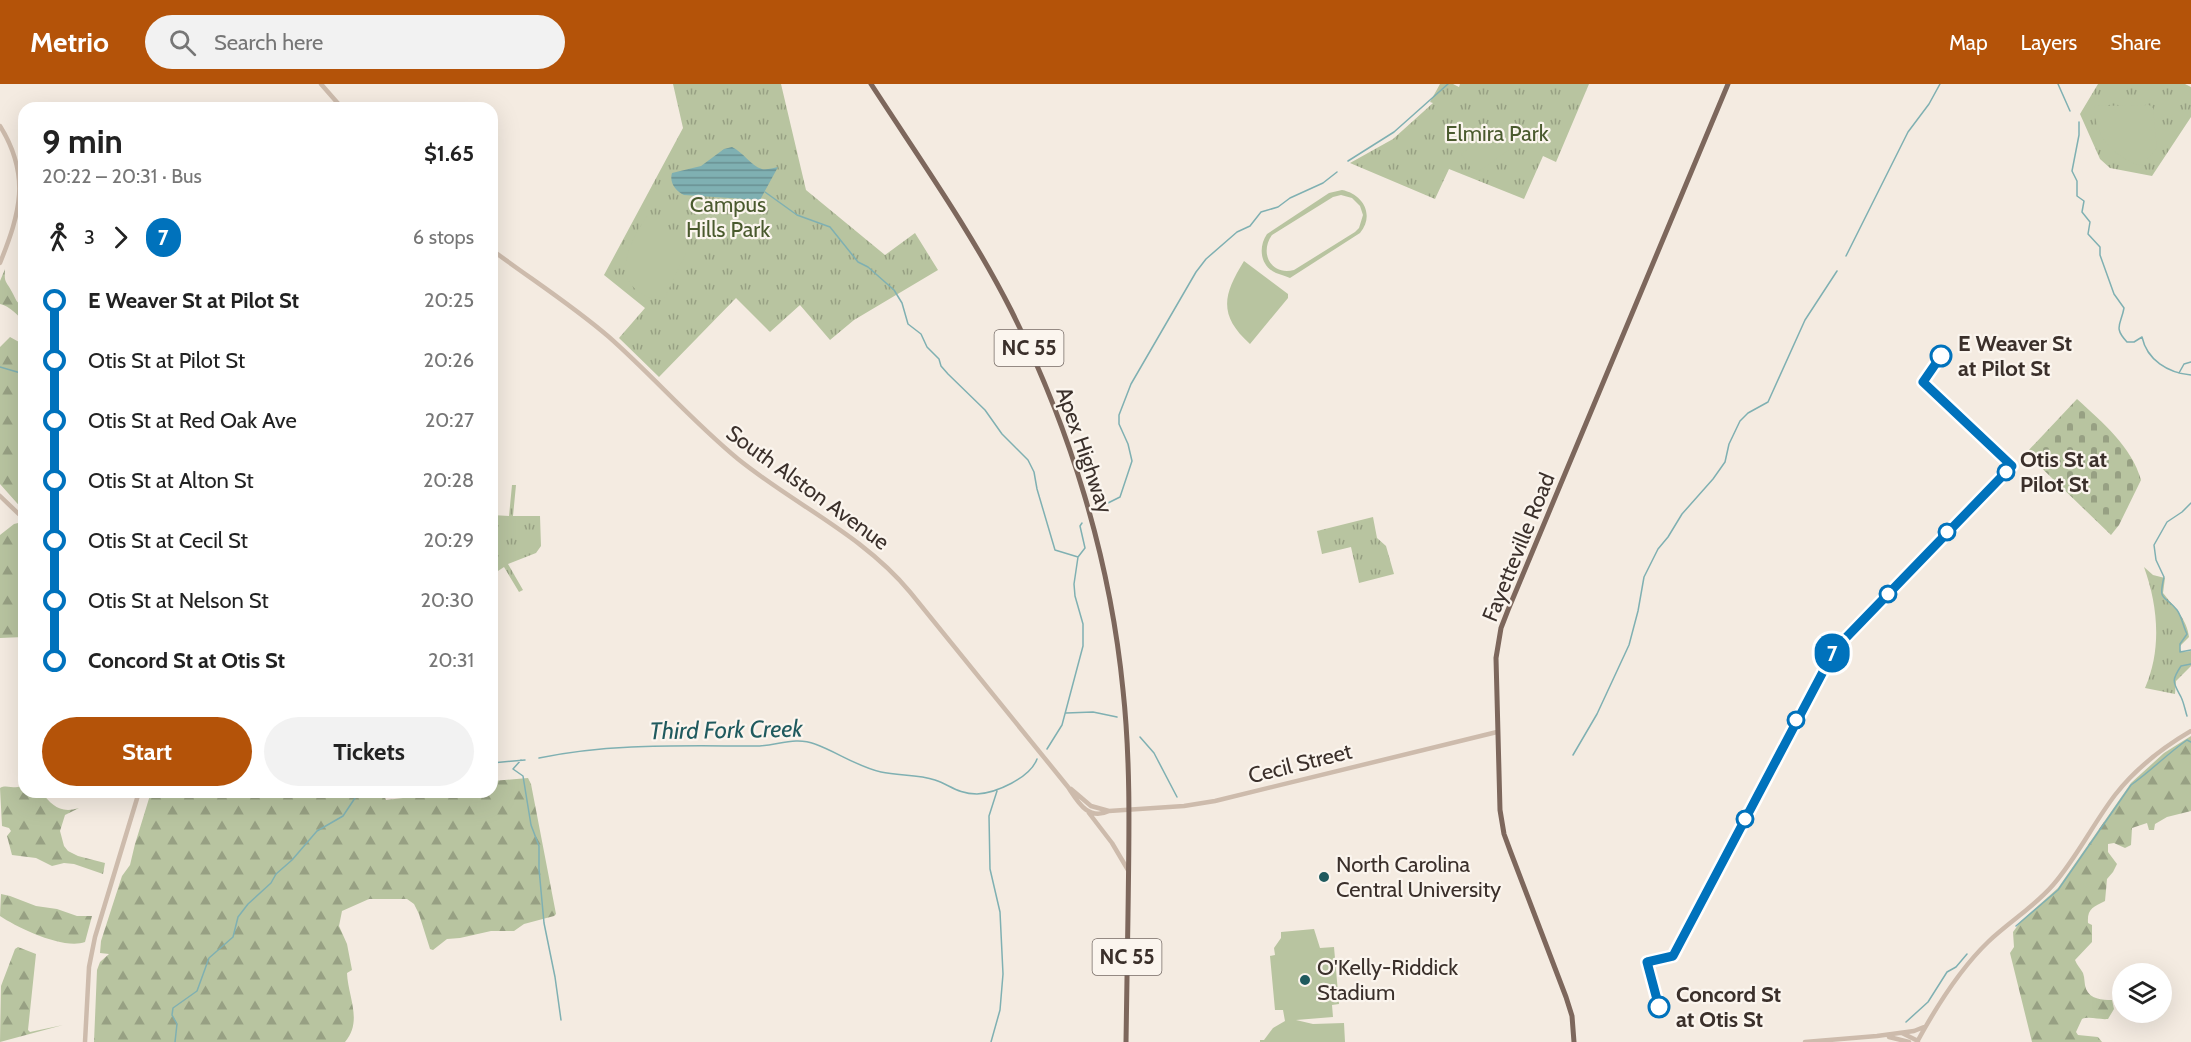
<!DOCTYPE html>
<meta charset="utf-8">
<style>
:root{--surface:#fff;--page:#f2f2f2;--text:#222;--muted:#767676;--accent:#b45309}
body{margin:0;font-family:Cabin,sans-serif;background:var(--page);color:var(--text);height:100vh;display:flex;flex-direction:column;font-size:22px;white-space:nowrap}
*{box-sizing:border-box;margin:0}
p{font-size:20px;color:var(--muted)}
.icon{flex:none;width:33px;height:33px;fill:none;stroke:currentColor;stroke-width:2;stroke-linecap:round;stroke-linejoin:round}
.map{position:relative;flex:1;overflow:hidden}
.details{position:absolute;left:18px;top:18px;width:480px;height:696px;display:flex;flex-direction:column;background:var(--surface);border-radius:18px;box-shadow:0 6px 24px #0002}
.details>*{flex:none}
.badge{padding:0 12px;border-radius:20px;font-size:21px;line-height:39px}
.tools{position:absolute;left:2112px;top:879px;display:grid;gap:12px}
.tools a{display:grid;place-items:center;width:60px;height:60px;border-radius:50%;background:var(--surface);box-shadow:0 6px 24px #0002;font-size:30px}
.map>.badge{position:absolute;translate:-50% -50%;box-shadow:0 0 0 3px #fff}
.legs{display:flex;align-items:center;gap:9px;height:66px;padding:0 24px;font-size:20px}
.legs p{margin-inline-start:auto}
.summary{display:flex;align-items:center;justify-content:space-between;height:102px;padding:0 24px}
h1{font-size:33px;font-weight:800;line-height:45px}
.cta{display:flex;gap:12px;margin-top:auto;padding:12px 24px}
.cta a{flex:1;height:69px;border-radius:36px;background:var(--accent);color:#fff;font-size:24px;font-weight:800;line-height:69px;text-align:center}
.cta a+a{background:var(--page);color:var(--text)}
ul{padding:0 24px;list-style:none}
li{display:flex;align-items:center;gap:21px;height:60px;font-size:22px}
li i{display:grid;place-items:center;width:9px;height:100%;margin:0 8px;background:currentColor}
li i::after{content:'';width:15px;height:15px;margin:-8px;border:4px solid;border-radius:50%;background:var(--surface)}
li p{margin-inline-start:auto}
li:first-child i{background:linear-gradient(#0000 50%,currentColor 0)}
li:last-child i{background:linear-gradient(currentColor 50%,#0000 0)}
header{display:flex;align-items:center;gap:36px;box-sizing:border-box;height:84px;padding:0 30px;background:var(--accent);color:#fff}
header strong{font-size:28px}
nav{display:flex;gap:33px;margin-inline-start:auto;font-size:21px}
.search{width:420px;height:54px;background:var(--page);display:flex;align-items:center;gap:15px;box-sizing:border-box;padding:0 21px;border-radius:33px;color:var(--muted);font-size:22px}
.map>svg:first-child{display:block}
</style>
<header>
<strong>Metrio</strong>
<div class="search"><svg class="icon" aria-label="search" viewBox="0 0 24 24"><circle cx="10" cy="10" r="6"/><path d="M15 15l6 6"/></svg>Search here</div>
<nav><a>Map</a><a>Layers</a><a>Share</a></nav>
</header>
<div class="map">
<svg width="2191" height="958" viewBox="0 0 2191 958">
<defs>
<pattern id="grass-tufts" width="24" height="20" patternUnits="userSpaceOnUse" patternTransform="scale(1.5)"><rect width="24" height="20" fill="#b8c4a0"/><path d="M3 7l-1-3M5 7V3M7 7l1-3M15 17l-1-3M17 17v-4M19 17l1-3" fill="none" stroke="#97a083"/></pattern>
<pattern id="forest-firs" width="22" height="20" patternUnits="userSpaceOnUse" patternTransform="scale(1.5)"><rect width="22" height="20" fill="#b8c4a0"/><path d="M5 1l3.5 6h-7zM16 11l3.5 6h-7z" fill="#97a083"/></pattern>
<pattern id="cemetery-stones" width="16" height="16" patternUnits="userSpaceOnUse" patternTransform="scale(1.5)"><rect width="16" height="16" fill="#b8c4a0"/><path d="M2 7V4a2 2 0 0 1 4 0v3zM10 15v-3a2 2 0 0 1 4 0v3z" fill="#97a083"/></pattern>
<pattern id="water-rules" width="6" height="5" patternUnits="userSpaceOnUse" patternTransform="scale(1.5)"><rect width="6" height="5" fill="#7fb0b2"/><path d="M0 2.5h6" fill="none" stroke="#699091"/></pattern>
</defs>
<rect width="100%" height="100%" fill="#f4ebe1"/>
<!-- grass -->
<path fill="url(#grass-tufts)" d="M 673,0 L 781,0 L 806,106 L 885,171 L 915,149 L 938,186 L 854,236 L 830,256 L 800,221 L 770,248 L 736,214 L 659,293 L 619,254 L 645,224 L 604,191 L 683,44 Z
M 1440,0 L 1453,0 L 1459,3 L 1460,0 L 1589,0 L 1556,78 L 1543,72 L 1524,115 L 1449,85 L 1435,115 L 1350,79 L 1393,55 L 1433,19 L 1430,18 Z
M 2098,0 L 2185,0 L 2191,3 L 2191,33 L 2152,92 L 2110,84 L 2100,75 L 2080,30 Z
M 512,401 L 516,401 L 513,432 L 540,432 L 541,462 L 536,469 L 508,480 L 523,506 L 519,508 L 504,483 L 492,491 L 492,431 L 509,432 Z
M 1373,433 L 1377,454 L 1386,462 L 1394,490 L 1359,499 L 1351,463 L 1322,470 L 1317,447 Z
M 2144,483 L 2153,491 L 2165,494 L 2163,509 C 2174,523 2187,535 2189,553 L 2180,562 L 2180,565 L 2182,568 L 2191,567 L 2191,582 L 2176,597 L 2175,610 L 2145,604 C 2162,565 2158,522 2144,483 Z"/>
<!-- forest -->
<path fill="url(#forest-firs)" d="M 5,185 C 4,200 6,196 12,208 C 16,215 16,219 24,223 L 24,241 C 21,232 9,222 0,220 L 0,197 Z
M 10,253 L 19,258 L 24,257 L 24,427 L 0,400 L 0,263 Z
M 18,439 L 24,443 L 24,553 L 0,554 L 0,451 L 14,440 Z
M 2191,652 L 2191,727 L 2167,733 L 2155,740 L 2154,746 L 2149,746 L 2147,739 L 2132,744 L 2131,761 L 2125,764 L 2114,759 L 2108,760 L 2108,768 L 2117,780 L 2113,788 L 2107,795 L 2105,817 C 2093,823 2087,825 2088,839 L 2092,841 L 2092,858 L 2075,876 C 2077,881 2080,884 2083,889 C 2085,894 2084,900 2086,905 C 2090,915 2102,916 2112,916 L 2114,925 L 2108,935 C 2099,936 2090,932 2082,935 L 2076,948 L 2078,951 L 2098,953 L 2102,958 L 2032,958 L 2010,869 L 2014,863 L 2013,848 L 2021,837 L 2058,804 L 2131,699 L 2164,669 Z
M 528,694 L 531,700 L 556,830 L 554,832 L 524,840 L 514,847 L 491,847 L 460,854 L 447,855 L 433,866 L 430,865 L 419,830 L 414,820 L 407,815 L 369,815 L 342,827 L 339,842 L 347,860 L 352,886 L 347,889 C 348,913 363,937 345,958 L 94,958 L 97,886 L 100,878 L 109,870 L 100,869 L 101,857 L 122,792 L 130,781 L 135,760 L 151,708 L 387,708 L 384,711 L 386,716 L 403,714 L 425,708 L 492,708 L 492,697 Z
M 24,699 L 24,708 L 41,708 C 52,721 60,730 79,724 L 65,731 L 60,747 L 64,762 L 68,767 L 78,772 L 105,779 L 103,790 L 74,780 L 64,779 L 52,782 L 36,774 L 12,771 L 7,752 L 11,747 L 9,744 L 2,742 L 0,704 C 7,699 18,708 24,699 Z
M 1,810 L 10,812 L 36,822 L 57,825 L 77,832 L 92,832 L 85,858 C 64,866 18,844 0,832 Z
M 18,863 L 36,870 L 28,946 L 30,948 L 63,941 L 0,958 L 1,902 L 15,865 Z"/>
<!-- cemetery -->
<path fill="url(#cemetery-stones)" d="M 2077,315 C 2102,338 2132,363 2141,396 L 2119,441 L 2111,451 L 2026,369 Z"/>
<!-- garden -->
<path fill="#b8c4a0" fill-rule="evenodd" d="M 2149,21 L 2153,24 L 2157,64 L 2141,82 C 2112,72 2095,52 2094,22 Z
M 1502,41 L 1516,61 L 1475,90 L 1461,70 Z
M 1342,106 C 1363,110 1375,131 1360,149 L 1290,194 C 1286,192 1281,191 1276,189 C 1260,182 1258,163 1267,150 L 1329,109 ZM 1341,111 L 1352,114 L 1360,122 L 1363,131 L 1359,144 L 1355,148 L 1294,186 C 1271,192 1259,169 1272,151 L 1333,113 Z
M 648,131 L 686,169 L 664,215 C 647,217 630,205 625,189 C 625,169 636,147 648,131 Z
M 1244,177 L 1288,210 L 1288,214 L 1250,260 C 1218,231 1223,211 1244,177 Z
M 1314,845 L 1320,864 L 1334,863 L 1339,920 L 1332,921 L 1333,933 L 1296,936 L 1313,940 L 1344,939 L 1345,958 L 1260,958 L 1260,956 L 1264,956 L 1273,944 L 1285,937 L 1283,926 L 1275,926 L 1270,872 L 1275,871 L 1274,864 L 1281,854 L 1281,848 Z"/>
<!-- water -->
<path fill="url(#water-rules)" d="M 732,63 C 743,68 751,82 762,85 C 767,86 773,84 778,83 L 760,116 L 684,111 C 676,107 669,99 672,89 L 701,82 L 724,65 Z"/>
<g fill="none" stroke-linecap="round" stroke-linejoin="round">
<!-- stream -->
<path stroke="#7fb0b2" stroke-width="1.5" d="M 2058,0 L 2070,27
M 2079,38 L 2079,51 L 2072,87 L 2077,97 L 2077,112 L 2084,117 L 2082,128 L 2090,138 L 2088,150 L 2100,163 L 2100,171 L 2114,210 L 2124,224 C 2121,241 2113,243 2127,258 L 2134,258 L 2142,253 C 2147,276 2168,289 2191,291
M 1348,77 L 1394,48 L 1448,0
M 765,108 L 797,131 L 830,143 L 858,178 L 868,183 L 894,206 L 902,219 L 908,240 L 921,250 L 927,263 L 939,275 L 941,282 L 948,290 L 985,326 L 1002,350 L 1028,376 L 1034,388 L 1037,405 L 1055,466 L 1078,473
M 1846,172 L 1908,48 L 1929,20 L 1940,0
M 0,283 L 24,290
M 2179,289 L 2184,280 L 2191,278
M 2191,419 L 2182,428 L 2167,438 L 2154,461 L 2156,476 L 2164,493 C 2158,518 2164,510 2177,526 C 2182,533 2183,542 2187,550 L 2180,560 L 2180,568 L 2191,566
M 1099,427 L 1104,421 L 1120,413 L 1132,377 L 1128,360 L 1119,340 L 1119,331 L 1131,300 L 1196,188 L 1206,175 L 1237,148 L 1250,142 L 1261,128 L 1278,123 L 1290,114 L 1323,99 L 1337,88
M 1066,629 L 1093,628 L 1117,633
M 2187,632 C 2185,626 2184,619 2181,613 C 2173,598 2171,597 2181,582 L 2191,580
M 1140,653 L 1154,669 L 1177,713
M 1047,665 L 1062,641 L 1083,562 L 1083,540 L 1075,512 L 1074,500 L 1078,473 L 1085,464 L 1080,442 L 1082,439
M 1573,671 L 1597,630 L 1629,561 L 1638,527 L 1644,493 L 1658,465 L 1668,453 L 1682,430 L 1713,395 L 1725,378 L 1729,360 L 1740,337 L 1748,329 L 1768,318 L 1805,236 L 1837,187
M 539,674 C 610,659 684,662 756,662 C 776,662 795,652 815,660 C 837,668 858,683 881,688 C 899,692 918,690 935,696 C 950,701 958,710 977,710 C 996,709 1030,694 1037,675
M 521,676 L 513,685 L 523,692 L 531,741 L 539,762 L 539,785 L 544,839 L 555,893 L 561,936
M 492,679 L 525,676
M 2016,842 L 2058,806 L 2131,701 C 2151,687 2167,670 2187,656 L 2191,658
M 1906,938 L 1928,918 L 1947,888 L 1956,883 L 1967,870
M 175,958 L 177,940 L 172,931 L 173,924 L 197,907 L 209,874 L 233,853 L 238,833 L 248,820 L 271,799 L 276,790 L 292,776 L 317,747 L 343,732 L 359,708
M 991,958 L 1000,926 L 1003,890 L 1000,828 L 990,785 L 989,732 L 997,707"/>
<!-- minor -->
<path stroke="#cdbbac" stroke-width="4.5" d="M 321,0 L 342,24
M 0,42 C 31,92 20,129 0,179
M 492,166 C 531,195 572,221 609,253 C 653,292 692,337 738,375 C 795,421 863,451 910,508 L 1068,703 C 1078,718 1088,737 1109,727 L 1184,722 L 1215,717 L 1497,648
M 0,412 L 24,435
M 1071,705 L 1091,722 L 1109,727
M 1089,729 L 1112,759 L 1128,786
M 1902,949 L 1918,957
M 1889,953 L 1909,958
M 85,958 L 89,883 L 95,853 L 139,708
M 1805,958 L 1877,952 L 1914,947 L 1924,943
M 1917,958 C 1935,925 1961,884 1988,858 C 2009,838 2034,823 2053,801 C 2077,773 2093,740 2115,711 C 2136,684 2162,664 2191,647"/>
<!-- major -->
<path stroke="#7d675c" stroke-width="5" d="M 871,0 C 919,74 971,147 1011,226 C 1070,344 1110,474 1123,606 C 1131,680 1129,755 1128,830 C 1127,873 1127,915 1126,958
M 1574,958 L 1572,932 L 1566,913 L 1511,769 L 1504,750 L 1500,726 L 1496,574 L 1501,544 L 1508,526 L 1728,0"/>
</g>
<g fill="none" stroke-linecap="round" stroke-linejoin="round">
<!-- line-1 casing -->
<g stroke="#fff" stroke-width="14">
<path id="line-1" d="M 1659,923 L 1647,878 L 1673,872 L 1835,565 L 2012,382 L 1923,298 L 1941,272"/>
</g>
<!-- line-1 -->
<use href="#line-1" stroke="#0072bc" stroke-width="9"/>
</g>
<!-- markers -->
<g fill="#fff" stroke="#0072bc" stroke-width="3">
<circle cx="1941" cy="272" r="10"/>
<circle cx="2006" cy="388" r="8"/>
<circle cx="1947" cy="448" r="8"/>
<circle cx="1888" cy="510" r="8"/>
<circle cx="1796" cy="636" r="8"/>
<circle cx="1745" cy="735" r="8"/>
<circle cx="1659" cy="923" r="10"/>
</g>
<g fill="#1f5a5e" stroke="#fbf5ee" stroke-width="2">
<circle cx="1324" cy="793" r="6"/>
<circle cx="1305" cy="896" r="6"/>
</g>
<g text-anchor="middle" stroke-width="4.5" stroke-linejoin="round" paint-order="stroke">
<!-- shield labels -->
<g fill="#fbf5ee" stroke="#756b66" stroke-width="1.5">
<rect x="994.5" y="246" width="69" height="36" rx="4.5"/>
<rect x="1092.5" y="855" width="69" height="36" rx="4.5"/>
</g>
<g font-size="21" font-weight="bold" fill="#3b302b">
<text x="1029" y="271">NC 55</text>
<text x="1127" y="880">NC 55</text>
</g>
<!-- park labels -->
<g font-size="22" fill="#4a5a2e" stroke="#fbf5ee">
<text x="1497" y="57">Elmira Park</text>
<text x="728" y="128">Campus<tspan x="728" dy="25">Hills Park</tspan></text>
</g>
<!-- stop labels -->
<g font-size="22" font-weight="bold" fill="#3b302b" stroke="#fbf5ee" text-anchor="start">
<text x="1958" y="267">E Weaver St<tspan x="1958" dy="25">at Pilot St</tspan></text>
<text x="2020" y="383">Otis St at<tspan x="2020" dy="25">Pilot St</tspan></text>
<text x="1676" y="918">Concord St<tspan x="1676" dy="25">at Otis St</tspan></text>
</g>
<!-- street labels -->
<g font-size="22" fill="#3b302b" stroke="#fbf5ee">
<text transform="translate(1085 366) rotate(71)" y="8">Apex Highway</text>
<text transform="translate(808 403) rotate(36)" y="8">South Alston Avenue</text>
<text transform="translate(1518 463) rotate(-68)" y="8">Fayetteville Road</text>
<text transform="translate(1300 679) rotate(-14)" y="8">Cecil Street</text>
</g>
<!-- poi labels -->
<g font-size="22" fill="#3b302b" stroke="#fbf5ee" text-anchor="start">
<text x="1336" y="788">North Carolina<tspan x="1336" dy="25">Central University</tspan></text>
<text x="1317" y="891">O'Kelly-Riddick<tspan x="1317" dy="25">Stadium</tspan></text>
</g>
<!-- water labels -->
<g font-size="24" font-style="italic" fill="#1f5a5e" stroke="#fbf5ee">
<text transform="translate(726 646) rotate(-1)" y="8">Third Fork Creek</text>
</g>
</g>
</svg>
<div class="tools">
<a><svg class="icon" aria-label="layers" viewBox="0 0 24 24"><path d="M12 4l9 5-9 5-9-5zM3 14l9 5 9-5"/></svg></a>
</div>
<b class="badge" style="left:1832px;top:569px;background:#0072bc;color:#fff">7</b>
<section class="details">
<div class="summary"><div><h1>9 min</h1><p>20:22 – 20:31 · Bus</p></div><b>$1.65</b></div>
<div class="legs"><svg class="icon" aria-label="walk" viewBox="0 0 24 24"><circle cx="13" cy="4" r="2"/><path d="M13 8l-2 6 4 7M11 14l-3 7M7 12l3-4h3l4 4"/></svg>3<svg class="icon" aria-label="forward" viewBox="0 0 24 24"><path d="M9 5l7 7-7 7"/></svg><b class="badge" style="background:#0072bc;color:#fff">7</b><p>6 stops</p></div>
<ul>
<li><i style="color:#0072bc"></i><b>E Weaver St at Pilot St</b><p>20:25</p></li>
<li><i style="color:#0072bc"></i><span>Otis St at Pilot St</span><p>20:26</p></li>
<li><i style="color:#0072bc"></i><span>Otis St at Red Oak Ave</span><p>20:27</p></li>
<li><i style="color:#0072bc"></i><span>Otis St at Alton St</span><p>20:28</p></li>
<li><i style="color:#0072bc"></i><span>Otis St at Cecil St</span><p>20:29</p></li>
<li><i style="color:#0072bc"></i><span>Otis St at Nelson St</span><p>20:30</p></li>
<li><i style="color:#0072bc"></i><b>Concord St at Otis St</b><p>20:31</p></li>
</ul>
<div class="cta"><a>Start</a><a>Tickets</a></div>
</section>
</div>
